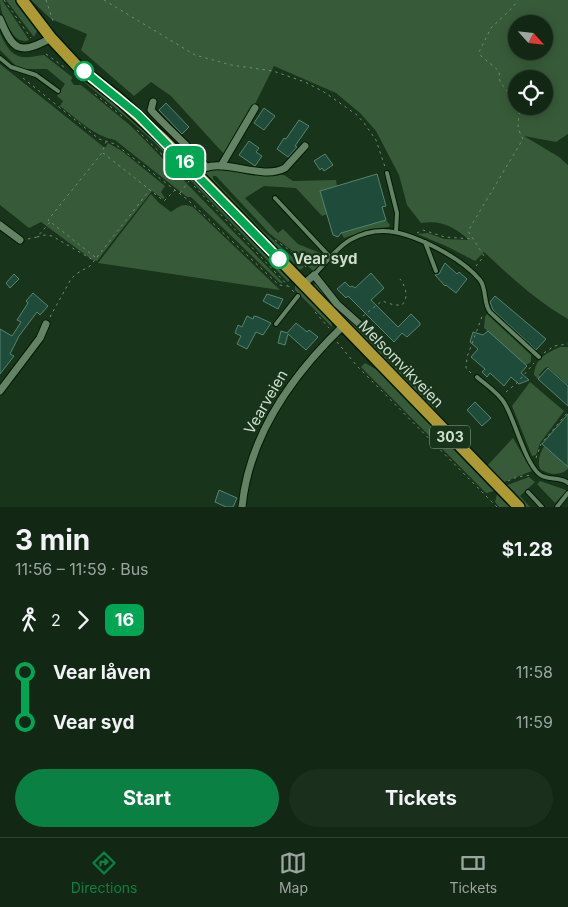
<!DOCTYPE html>
<meta charset="utf-8">
<style>
:root{--surface:#122714;--page:#1b2f1d;--text:#f1f3f6;--muted:#9ca5a0;--line:#314434;--accent:#0b8043}
body{margin:0;font-family:Inter,sans-serif;background:var(--page);color:var(--text);height:100vh;display:flex;flex-direction:column;font-size:19px;white-space:nowrap}
*{box-sizing:border-box;margin:0}
p{font-size:16px;color:var(--muted)}
.icon{flex:none;width:28px;height:28px;fill:none;stroke:currentColor;stroke-width:2;stroke-linecap:round;stroke-linejoin:round}
.map{position:relative;height:507px;overflow:hidden}
.sheet{display:flex;flex-direction:column;background:var(--surface);flex:1}
.sheet>*{flex:none}
.badge{padding:0 10px;border-radius:8px;font-size:18px;line-height:32px}
.needle{width:32px;rotate:117deg}
.tools{position:absolute;left:508px;top:15px;display:grid;gap:10px}
.tools a{display:grid;place-items:center;width:45px;height:45px;border-radius:50%;background:var(--surface);box-shadow:0 2px 12px #0003,0 0 0 1px var(--line);font-size:25px}
.map>.badge{position:absolute;translate:-50% -50%;box-shadow:0 0 0 2px #fff}
.legs{display:flex;align-items:center;gap:8px;height:55px;padding:0 15px;font-size:16px}
.legs p{margin-inline-start:auto}
.head{display:flex;align-items:center;justify-content:space-between;height:85px;padding:0 15px}
h1{font-size:28px;font-weight:700;line-height:38px}
.cta{display:flex;gap:10px;margin-top:auto;padding:10px 15px}
.cta a{flex:1;height:58px;border-radius:30px;background:var(--accent);color:#fff;font-size:20px;font-weight:700;line-height:58px;text-align:center}
.cta a+a{background:var(--page);color:var(--text)}
ul{padding:0 15px;list-style:none}
li{display:flex;align-items:center;gap:18px;height:50px;font-size:19px}
li i{display:grid;place-items:center;width:8px;height:100%;margin:0 6px;background:currentColor}
li i::after{content:'';width:12px;height:12px;margin:-6px;border:4px solid;border-radius:50%;background:var(--surface)}
li p{margin-inline-start:auto}
li:first-child i{background:linear-gradient(#0000 50%,currentColor 0)}
li:last-child i{background:linear-gradient(currentColor 50%,#0000 0)}
.tab-bar{display:flex;justify-content:space-around;align-items:center;height:70px;border-top:1px solid var(--line);background:var(--surface);font-size:14px;color:var(--muted)}
.tab-bar a{display:grid;justify-items:center;gap:2px}
.tab-bar .current{color:var(--accent)}
.map>svg:first-child{display:block}
</style>
<div class="map">
<svg width="568" height="507" viewBox="0 0 568 507">
<rect width="100%" height="100%" fill="#18341a"/>
<!-- green -->
<path fill="#375b39" fill-rule="evenodd" d="M 0,0 L 2,0 L 29,40 C 12,47 0,13 0,0 Z
M 6,0 L 17,0 L 35,26 L 37,31 L 34,37 Z
M 31,0 L 568,0 L 568,134 L 556,142 L 524,136 L 559,157 L 568,165 L 568,319 C 536,301 511,277 484,252 L 475,261 L 446,246 L 417,234 L 428,233 L 444,239 L 469,240 C 454,227 442,220 421,223 L 407,205 L 399,175 L 376,131 L 360,113 L 336,93 L 274,66 L 248,118 L 224,154 L 171,96 L 151,82 L 134,96 L 81,50 L 87,34 L 51,19 ZM 516,24 L 544,24 L 544,51 L 516,51 ZM 516,79 L 544,79 L 544,106 L 516,106 Z
M 0,33 C 6,46 12,59 29,57 C 34,57 39,55 44,55 L 72,77 L 71,81 L 74,85 L 81,85 L 131,126 L 283,283 L 280,283 L 191,197 L 187,197 L 115,140 C 94,136 76,118 60,106 L 63,101 L 57,96 L 65,84 L 47,69 L 19,69 L 0,50 Z
M 0,64 L 105,148 L 108,143 L 122,151 L 165,186 L 161,192 L 165,198 L 163,199 L 152,191 L 97,261 L 91,259 L 41,222 L 29,228 L 0,205 Z
M 83,81 L 105,93 L 116,102 L 179,162 L 290,278 L 289,281 L 288,282 L 154,142 L 127,118 Z
M 212,168 L 284,175 L 293,181 L 336,180 L 337,186 L 320,191 L 327,214 L 322,216 L 296,188 L 264,186 L 245,198 L 278,233 L 283,229 L 298,244 L 320,253 C 322,261 320,266 313,271 L 295,253 L 270,234 L 216,176 L 213,176 L 213,179 L 263,231 L 304,267 L 300,270 L 283,252 L 271,244 L 205,175 L 208,169 Z
M 151,194 L 159,203 L 171,212 C 180,206 184,202 194,208 L 280,290 L 98,263 Z
M 386,220 L 390,225 L 389,227 L 370,229 L 344,238 L 341,233 Z
M 315,282 L 333,303 L 389,357 L 436,408 L 432,410 L 314,288 Z
M 295,284 L 297,284 L 331,321 L 332,327 L 295,290 Z
M 487,314 L 531,355 L 531,362 L 526,365 L 484,328 L 485,317 Z
M 560,347 L 568,347 L 568,385 L 548,367 L 545,368 L 539,375 L 540,377 L 538,379 L 534,375 C 535,359 546,353 560,347 Z
M 365,363 L 381,372 L 512,507 L 499,507 L 495,502 L 497,494 L 494,491 L 486,493 L 361,367 Z
M 530,382 L 564,411 L 540,443 L 536,455 L 532,456 L 512,406 Z
M 513,438 L 532,471 L 504,482 L 507,485 L 529,477 L 535,482 L 520,496 L 530,507 L 525,507 L 486,467 Z
M 544,446 L 568,467 L 568,469 C 560,476 548,475 540,469 C 537,460 540,454 544,446 Z
M 540,481 L 566,490 L 566,492 L 555,503 L 537,484 Z"/>
<!-- building -->
<path fill="#1e4b3a" stroke="#578470" d="M 166,103 L 189,127 L 182,134 L 159,110 Z
M 264,108 L 275,116 L 264,130 L 254,123 Z
M 299,120 L 309,126 L 295,146 L 297,147 L 288,157 L 277,149 L 284,138 L 286,139 Z
M 249,141 L 259,148 L 256,152 L 262,156 L 255,166 L 239,155 Z
M 325,154 L 333,165 L 324,171 L 322,168 L 320,170 L 314,161 Z
M 377,174 L 386,206 L 382,207 L 386,220 L 341,233 L 338,237 L 333,235 L 320,191 Z
M 445,263 L 457,274 L 459,272 L 467,279 L 456,293 L 446,285 L 445,286 L 435,275 L 439,274 Z
M 371,273 L 384,288 L 371,300 L 398,327 L 411,314 L 420,323 L 420,325 L 407,337 L 402,333 L 394,342 L 348,296 L 346,298 L 337,289 L 345,282 L 350,287 L 352,286 L 355,288 Z
M 14,274 L 19,279 L 10,288 L 6,283 Z
M 33,293 L 48,306 L 40,315 L 37,312 L 19,336 L 10,354 L 14,356 L 0,374 L 0,329 L 12,336 L 14,333 L 21,322 L 17,320 L 28,303 L 26,301 Z
M 267,294 L 283,299 L 278,309 L 263,301 Z
M 495,296 L 546,339 L 536,350 L 493,310 L 490,302 Z
M 247,316 L 253,319 L 254,316 L 258,317 L 271,323 L 263,335 L 256,332 L 247,349 L 237,344 L 241,336 L 235,333 L 238,325 L 242,327 Z
M 296,323 L 307,332 L 309,330 L 318,337 L 306,350 L 288,334 L 285,345 L 278,343 L 281,331 L 287,333 Z
M 488,331 L 527,366 L 521,373 L 529,380 L 519,384 L 511,377 L 504,386 L 490,373 L 487,377 L 482,372 L 485,369 L 471,357 L 478,349 L 470,342 L 473,332 L 483,335 Z
M 548,368 L 568,386 L 568,406 L 538,379 Z
M 475,402 L 491,418 L 482,426 L 467,410 Z
M 568,414 L 568,467 L 542,444 Z
M 219,490 L 237,498 L 233,507 L 226,507 L 215,502 Z"/>
<g fill="none" stroke-linecap="round" stroke-linejoin="round">
<!-- service casing -->
<g stroke="#011b04" stroke-width="6">
<path id="service" d="M 0,58 L 11,67 L 36,75 L 58,91
M 387,173 L 397,213 L 396,232
M 275,198 L 331,258
M 425,242 L 436,271
M 314,275 C 325,264 336,248 350,240 C 359,235 371,231 383,231 C 411,231 462,258 480,280 C 487,289 483,303 490,312 L 539,357
M 276,324 L 298,296
M 477,377 C 486,385 499,393 505,404 C 515,421 525,462 539,474 C 547,481 560,476 568,483
M 528,492 L 542,507
M 557,507 L 568,493"/>
</g>
<!-- minor casing -->
<g stroke="#011b04" stroke-width="9">
<path id="minor" d="M 0,19 C 13,50 19,56 51,38
M 153,102 L 151,110 C 169,130 189,146 206,167
M 221,166 L 255,108
M 196,173 C 219,153 259,182 285,168 L 305,146
M 0,225 L 20,240
M 304,284 L 314,275 L 337,304 L 383,345
M 0,391 L 40,338 L 46,324
M 242,507 C 249,435 292,375 343,326"/>
</g>
<!-- primary casing -->
<g stroke="#011b04" stroke-width="14">
<path id="primary" d="M 22,0 L 51,38 L 78,67 L 118,98 L 164,140 L 519,507"/>
</g>
<!-- path -->
<path stroke="#738974" stroke-width="1" stroke-dasharray="2.5 4" stroke-linecap="butt" d="M 4,0 L 31,38
M 46,0 L 53,21
M 104,0 L 195,55 L 231,65 L 273,71 L 305,82 L 324,92 L 357,115 L 364,123 L 376,140 L 385,167
M 46,54 L 64,67
M 23,78 L 99,139 L 115,144 L 188,200 L 279,285 L 288,286
M 95,94 L 123,117
M 516,102 L 500,82 L 499,71 L 481,56 L 479,52 L 491,28 L 513,7 L 518,0
M 137,130 L 188,180
M 103,153 L 164,201 L 175,190
M 194,186 L 294,292
M 180,193 L 189,181
M 417,233 L 423,230 L 445,237 L 472,239
M 37,237 L 45,235 L 52,236 L 93,260
M 28,239 L 37,237 L 50,222
M 275,240 L 292,252 L 308,269
M 95,257 L 48,220 L 102,153 L 106,142
M 476,266 L 484,256 L 468,231 L 523,139 C 514,123 520,121 520,106
M 315,312 L 329,328
M 363,316 L 382,301 L 394,305 L 402,305 C 409,297 406,287 400,279
M 50,317 L 71,279 L 76,274 L 90,266 L 149,191
M 337,342 L 357,366 L 497,507
M 544,353 L 554,346 L 568,344
M 471,373 L 466,368 L 467,357 L 483,314
M 506,392 L 518,382 L 534,363
M 536,458 L 541,444 L 568,412
M 508,481 L 517,477 L 531,475"/>
<!-- service -->
<use href="#service" stroke="#648364" stroke-width="4"/>
<!-- minor -->
<use href="#minor" stroke="#648364" stroke-width="7"/>
<!-- primary -->
<use href="#primary" stroke="#ad9a34" stroke-width="11"/>
</g>
<g fill="none" stroke-linecap="round" stroke-linejoin="round">
<!-- line-1 casing -->
<g stroke="#fff" stroke-width="11">
<path id="line-1" d="M 84,71 L 138,115 L 279,259"/>
</g>
<!-- line-1 -->
<use href="#line-1" stroke="#00a651" stroke-width="8"/>
</g>
<!-- markers -->
<g fill="#fff" stroke="#00a651" stroke-width="2.5">
<circle cx="84" cy="71" r="9"/>
<circle cx="279" cy="259" r="9"/>
</g>
<g text-anchor="middle" stroke-width="4.5" stroke-linejoin="round" paint-order="stroke">
<!-- shield labels -->
<rect fill="#18341a" stroke="#97ab97" stroke-width="1" x="430" y="425.5" width="40" height="23" rx="4"/>
<g font-size="14" font-weight="bold" fill="#cddecd">
<text x="450" y="442">303</text>
</g>
<!-- stop labels -->
<g font-size="15" font-weight="bold" fill="#cddecd" stroke="#18341a" text-anchor="start">
<text x="293" y="264">Vear syd</text>
</g>
<!-- street labels -->
<g font-size="15" fill="#cddecd" stroke="#18341a">
<text transform="translate(401 364) rotate(46)" y="5">Melsomvikveien</text>
<text transform="translate(266 402) rotate(-60)" y="5">Vearveien</text>
</g>
</g>
</svg>
<div class="tools">
<a><svg class="needle" viewBox="-14 -14 28 28"><path d="M0-13l5 13h-10z" fill="#e53935"/><path d="M0 13l5-13h-10z" fill="#9ca5a0"/></svg></a>
<a><svg class="icon" aria-label="locate" viewBox="0 0 24 24"><circle cx="12" cy="12" r="6"/><path d="M12 2v4M12 18v4M2 12h4M18 12h4"/></svg></a>
</div>
<b class="badge" style="left:185px;top:162px;background:#00a651;color:#fff">16</b>
</div>
<section class="sheet">
<div class="head"><div><h1>3 min</h1><p>11:56 – 11:59 · Bus</p></div><b>$1.28</b></div>
<div class="legs"><svg class="icon" aria-label="walk" viewBox="0 0 24 24"><circle cx="13" cy="4" r="2"/><path d="M13 8l-2 6 4 7M11 14l-3 7M7 12l3-4h3l4 4"/></svg>2<svg class="icon" aria-label="forward" viewBox="0 0 24 24"><path d="M9 5l7 7-7 7"/></svg><b class="badge" style="background:#00a651;color:#fff">16</b></div>
<ul>
<li><i style="color:#00a651"></i><b>Vear låven</b><p>11:58</p></li>
<li><i style="color:#00a651"></i><b>Vear syd</b><p>11:59</p></li>
</ul>
<div class="cta"><a>Start</a><a>Tickets</a></div>
</section>
<nav class="tab-bar">
<a class="current"><svg class="icon" aria-label="directions" viewBox="0 0 24 24"><path d="M12 3l9 9-9 9-9-9zM9 14v-3h6M13 9l2 2-2 2"/></svg>Directions</a>
<a><svg class="icon" aria-label="map" viewBox="0 0 24 24"><path d="M3 6l6-2 6 2 6-2v14l-6 2-6-2-6 2zM9 4v14M15 6v14"/></svg>Map</a>
<a><svg class="icon" aria-label="tickets" viewBox="0 0 24 24"><path d="M3 7h18v10H3zM15 7v10"/></svg>Tickets</a>
</nav>
